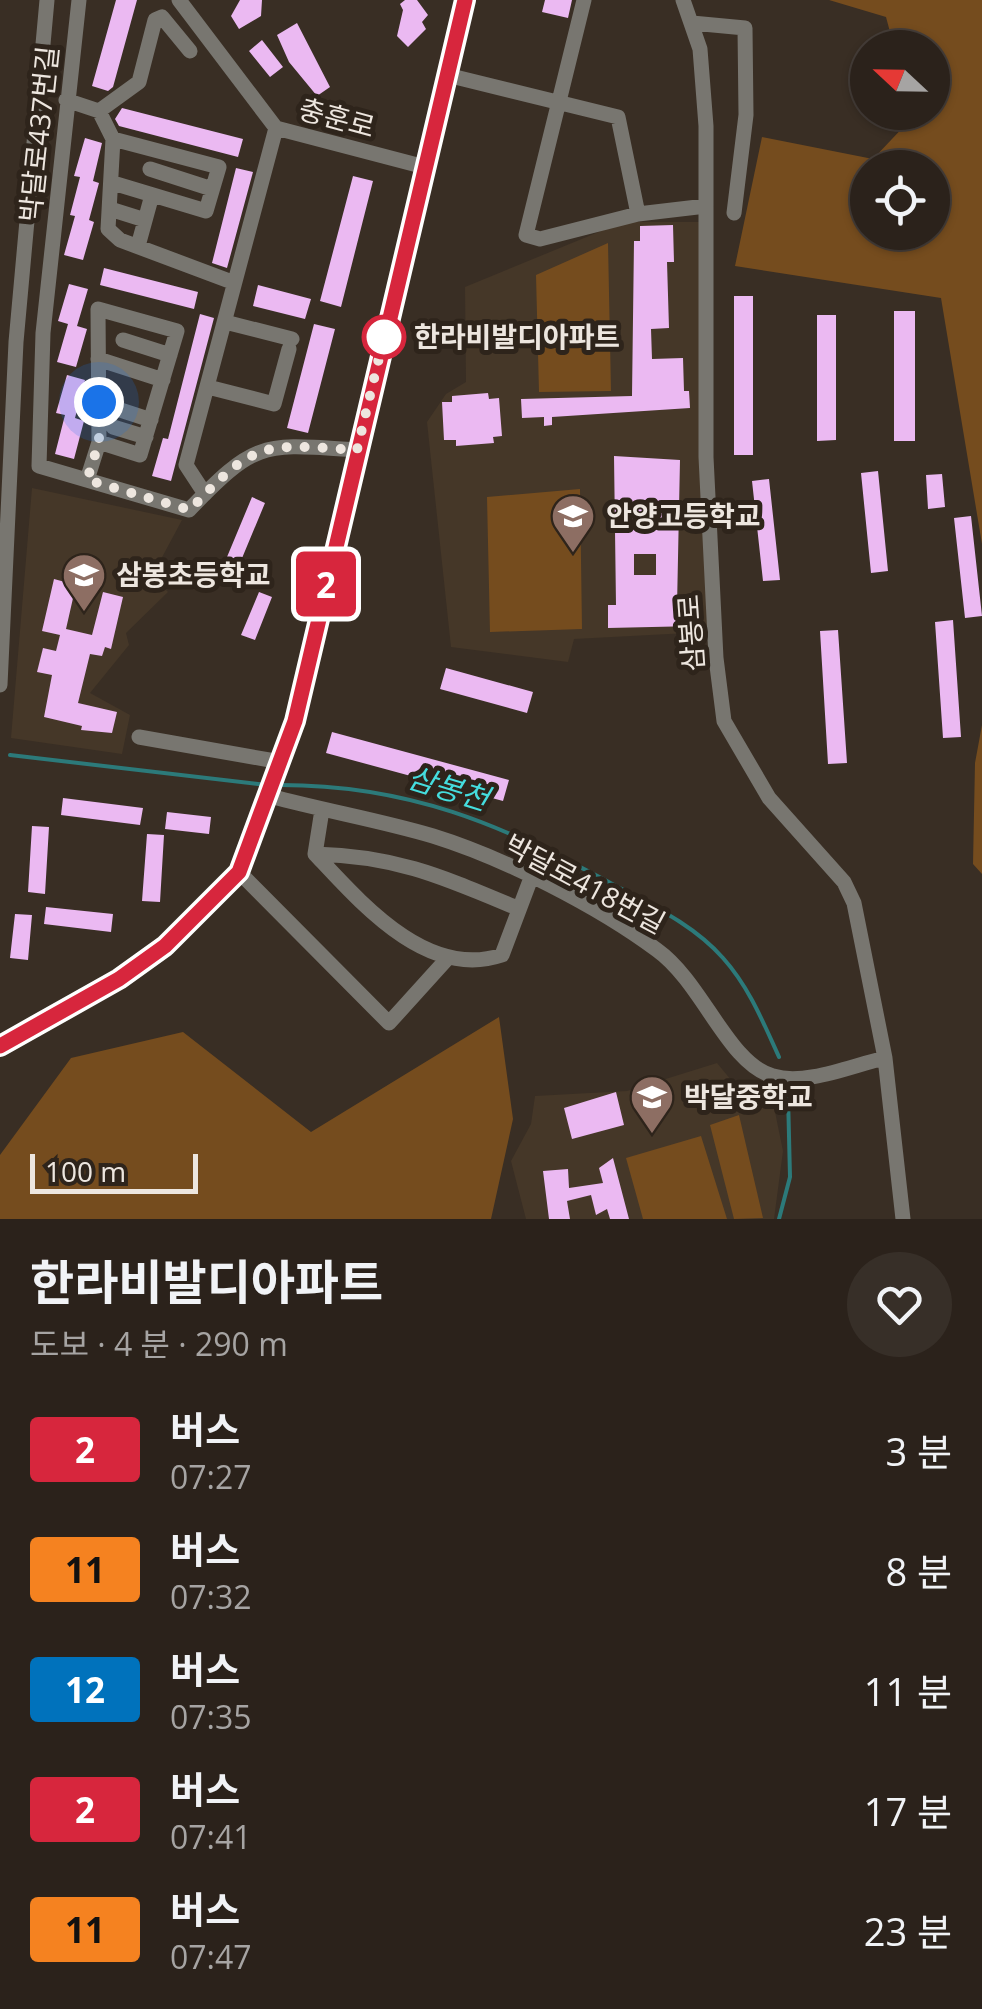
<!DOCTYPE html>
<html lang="ko">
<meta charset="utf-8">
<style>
:root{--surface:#2b221b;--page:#372f28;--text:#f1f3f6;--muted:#a6a4a3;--line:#473f3a}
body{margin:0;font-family:"Open Sans","Noto Sans KR",sans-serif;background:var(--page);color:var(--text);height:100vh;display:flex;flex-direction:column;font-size:38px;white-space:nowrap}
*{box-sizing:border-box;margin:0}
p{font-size:32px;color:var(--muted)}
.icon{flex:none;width:55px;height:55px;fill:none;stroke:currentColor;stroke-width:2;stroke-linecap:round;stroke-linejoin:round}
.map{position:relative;height:1219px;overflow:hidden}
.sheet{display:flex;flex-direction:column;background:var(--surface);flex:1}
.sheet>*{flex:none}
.badge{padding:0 20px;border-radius:8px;font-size:35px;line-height:65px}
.needle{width:65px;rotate:292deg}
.buttons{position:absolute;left:850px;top:30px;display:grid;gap:20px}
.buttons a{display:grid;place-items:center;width:100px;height:100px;border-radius:50%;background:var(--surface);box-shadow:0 2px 8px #0004,0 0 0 2px var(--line);font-size:50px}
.scale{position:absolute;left:30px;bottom:25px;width:168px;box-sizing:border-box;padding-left:10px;border:5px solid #ede6df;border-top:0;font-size:28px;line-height:35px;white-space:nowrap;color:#ede6df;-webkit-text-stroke:8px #2e241b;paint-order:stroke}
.you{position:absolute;width:50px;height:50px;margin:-25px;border:8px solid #fff;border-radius:50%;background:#1a73e8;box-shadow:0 0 0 15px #1a73e833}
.map>.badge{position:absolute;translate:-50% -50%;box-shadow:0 0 0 5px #fff}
.round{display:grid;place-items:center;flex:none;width:105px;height:105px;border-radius:52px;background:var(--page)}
.summary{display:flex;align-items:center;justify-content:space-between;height:170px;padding:0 30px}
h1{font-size:48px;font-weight:700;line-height:75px}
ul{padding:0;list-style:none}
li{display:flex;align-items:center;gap:30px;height:120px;padding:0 30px}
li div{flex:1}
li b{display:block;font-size:38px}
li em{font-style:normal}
li .badge{min-width:110px;font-weight:700;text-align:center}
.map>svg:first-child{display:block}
</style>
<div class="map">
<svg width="982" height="1219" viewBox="0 0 982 1219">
<rect width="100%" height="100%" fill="#392e24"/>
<!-- built -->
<path fill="#453728" d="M 623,222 L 703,222 L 707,632 L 574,639 L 568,662 L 451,647 L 427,422 L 446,394 L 466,382 L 465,287 Z
M 32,488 L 182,520 L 152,576 L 168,592 L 126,633 L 129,645 L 90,693 L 130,715 L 122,754 L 11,738 Z
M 717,1063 L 736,1086 L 773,1102 L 783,1151 L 774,1219 L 526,1219 L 511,1161 L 531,1124 L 535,1096 L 627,1091 Z"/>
<!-- green -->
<path fill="#754c1e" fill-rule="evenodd" d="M 829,0 L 982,0 L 982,544 L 941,298 L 735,266 L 762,137 L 873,159 L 910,120 L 909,113 L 932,112 L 932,48 L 894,47 L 886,17 ZM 868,168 L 932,168 L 932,232 L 868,232 Z
M 608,243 L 611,391 L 539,392 L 536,275 Z
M 580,489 L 582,629 L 490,632 L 487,497 Z
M 982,725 L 982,874 L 973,864 L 975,763 Z
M 499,1017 L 513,1119 L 491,1219 L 0,1219 L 0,1155 L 71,1058 L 183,1032 L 311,1132 Z
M 739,1115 L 763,1218 L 734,1219 L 710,1125 Z
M 701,1136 L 727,1219 L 643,1219 L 626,1158 Z"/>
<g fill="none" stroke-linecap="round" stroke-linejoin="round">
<!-- stream -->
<path stroke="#2c7a7a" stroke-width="4" d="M 10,755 L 266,785
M 276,785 C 407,784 502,824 616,886 C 653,906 694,925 723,958 C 749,987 763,1022 779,1057
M 779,1219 L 790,1177 L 788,1095"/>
</g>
<!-- building -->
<path fill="#ebb9f2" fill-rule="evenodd" d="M 116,0 L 137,0 L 113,87 L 108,91 L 92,86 Z
M 240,0 L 262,0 L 261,16 L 239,29 L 231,16 Z
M 405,0 L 417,0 L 428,15 L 422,22 L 426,29 L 408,47 L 397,36 L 403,10 L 400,4 Z
M 545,0 L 572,0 L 568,18 L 542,12 Z
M 297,23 L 330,87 L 317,96 L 289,62 L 277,35 Z
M 262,40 L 283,67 L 270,77 L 249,51 Z
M 122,108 L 243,139 L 238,157 L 119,126 L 115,119 Z
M 85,138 L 102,143 L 93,181 L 99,183 L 89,220 L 94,222 L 83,260 L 64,255 L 75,216 L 70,215 L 80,177 L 74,176 Z
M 236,168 L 253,172 L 227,268 L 212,263 Z
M 353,176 L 373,181 L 341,307 L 320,301 Z
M 673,225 L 674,262 L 667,262 L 669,328 L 651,329 L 652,359 L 683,358 L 684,391 L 689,391 L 690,408 L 552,417 L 552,425 L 544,426 L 544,417 L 522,418 L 521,399 L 632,396 L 634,241 L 640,241 L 640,226 Z
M 104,268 L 198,292 L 194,309 L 100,285 Z
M 69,284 L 88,289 L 77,326 L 87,329 L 76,367 L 57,362 L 68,324 L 58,321 Z
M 258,285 L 311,299 L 305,319 L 253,306 Z
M 734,296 L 753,296 L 753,455 L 734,455 Z
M 894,311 L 915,311 L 915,441 L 894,441 Z
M 200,314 L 214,318 L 171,481 L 152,476 L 163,438 L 168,439 Z
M 817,315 L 836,315 L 836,440 L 817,441 Z
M 314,324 L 335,329 L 308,433 L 287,428 Z
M 67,375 L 85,380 L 75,418 L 84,421 L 74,459 L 55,454 L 65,415 L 56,413 Z
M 488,393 L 489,399 L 499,398 L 502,436 L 493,437 L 494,443 L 456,446 L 456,440 L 444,440 L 442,402 L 452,402 L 452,396 Z
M 614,456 L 680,460 L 677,607 L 696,606 L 696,626 L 608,628 L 608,605 L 616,605 ZM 634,554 L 656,554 L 656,575 L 634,575 Z
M 878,471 L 888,571 L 871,573 L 861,473 Z
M 942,474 L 945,507 L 928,509 L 926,475 Z
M 769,479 L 780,580 L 763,581 L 752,481 Z
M 252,497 L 265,503 L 235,575 L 222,569 Z
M 971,516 L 982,616 L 965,618 L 954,518 Z
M 54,579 L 76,585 L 66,629 L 92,635 L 103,592 L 123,597 L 111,649 L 105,647 L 102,656 L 90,654 L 78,703 L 117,712 L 112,733 L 81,730 L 82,726 L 44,717 L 52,675 L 37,672 L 43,648 L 56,651 L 60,635 L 42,631 Z
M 259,592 L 272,597 L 255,640 L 241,635 Z
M 953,620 L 961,737 L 943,738 L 935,622 Z
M 838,630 L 847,763 L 828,764 L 820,631 Z
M 446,668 L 533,692 L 527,713 L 440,689 Z
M 332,732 L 509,780 L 503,801 L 326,753 Z
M 63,798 L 143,808 L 140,825 L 61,815 Z
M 167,812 L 211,817 L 209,834 L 165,829 Z
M 32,826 L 49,827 L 45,894 L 28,892 Z
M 147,834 L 164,835 L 160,902 L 142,901 Z
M 46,907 L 113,914 L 111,932 L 44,924 Z
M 15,914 L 32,915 L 28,960 L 10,958 Z
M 616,1092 L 624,1125 L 572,1139 L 564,1108 Z
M 613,1158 L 629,1219 L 610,1219 L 607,1209 L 596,1215 L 591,1195 L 567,1201 L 570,1219 L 549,1219 L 543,1171 L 568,1169 L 569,1188 L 603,1183 L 599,1168 Z"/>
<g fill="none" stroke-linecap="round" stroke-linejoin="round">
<!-- minor -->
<path stroke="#787670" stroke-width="15" d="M 79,0 L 43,333 L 39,466 L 189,510 C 257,439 263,444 357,450
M 179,0 L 276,128 L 425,167
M 584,0 L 526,235 L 540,239 L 638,214
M 683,0 L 700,49 L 706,126 L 706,457 L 716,658 L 724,721 L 769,798 L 844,882 L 854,903 L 885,1058 L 903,1219
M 692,23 L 745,28 L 746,115 L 734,213
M 447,75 L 618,117 L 638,214 L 706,206
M 66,100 L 99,111 L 113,139 L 108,229 L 120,240 L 232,282
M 99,111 L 139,82 L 155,20 L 162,17 L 190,51
M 113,139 L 219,167 L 206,211 L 113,183
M 150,169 L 212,189
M 110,209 L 145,220
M 138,246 L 152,195
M 225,322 L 292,339
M 123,340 L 170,355
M 98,359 L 163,380
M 208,387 L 274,404 L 289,349
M 99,403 L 151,420
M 113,427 L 146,437
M 87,480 L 99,442 L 98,309 L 177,331 L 140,455 L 99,442
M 205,494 L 186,465 L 276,128
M 0,685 L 16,342 L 47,0
M 139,737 L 281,762
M 270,796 C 325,811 379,820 433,836 C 504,858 598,906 657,950 C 703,983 728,1064 773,1076 C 806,1086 853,1065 885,1058
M 322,810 L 315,854 C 362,904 427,980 502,955 L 531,878
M 315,854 C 397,856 443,877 517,908
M 239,872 L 389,1023 L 446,960
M 0,1046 L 119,979 L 165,946 L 239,872 L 295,721 L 466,0"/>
</g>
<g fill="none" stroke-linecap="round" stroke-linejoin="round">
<!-- line casing -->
<g stroke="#fff" stroke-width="22">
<path id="line" d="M 0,1046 L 119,979 L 165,946 L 239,872 L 295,721 L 465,0"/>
</g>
<!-- line -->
<use href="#line" stroke="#d7263d" stroke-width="15"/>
<!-- walk -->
<path stroke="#ede6df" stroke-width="10" stroke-dasharray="0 18" d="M 99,402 L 99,442 L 87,480 L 190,510 C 256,439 264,444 357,450 L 384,337"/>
</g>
<!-- icons -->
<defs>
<g id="school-pin" transform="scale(2.25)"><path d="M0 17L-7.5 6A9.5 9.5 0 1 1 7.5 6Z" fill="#8d6e63" stroke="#2e241b"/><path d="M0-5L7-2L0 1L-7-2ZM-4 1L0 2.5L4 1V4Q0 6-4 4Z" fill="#fff"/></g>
</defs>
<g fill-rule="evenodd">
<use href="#school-pin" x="573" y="516"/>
<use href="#school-pin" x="84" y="575"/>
<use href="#school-pin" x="652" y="1097"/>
</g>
<!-- markers -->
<circle fill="#fff" stroke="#d7263d" stroke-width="5" cx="384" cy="337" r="20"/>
<g text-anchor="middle" stroke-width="10" stroke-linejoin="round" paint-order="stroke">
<!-- street labels -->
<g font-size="28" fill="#ede6df" stroke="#2e241b">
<text transform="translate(337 118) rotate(15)" y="10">충훈로</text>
<text transform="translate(39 134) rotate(-84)" y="10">박달로437번길</text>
<text transform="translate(691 633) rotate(-94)" y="10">삼봉로</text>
<text transform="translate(585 884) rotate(28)" y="10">박달로418번길</text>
</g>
<!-- stop labels -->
<g font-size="28" font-weight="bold" fill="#ede6df" stroke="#2e241b" text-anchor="start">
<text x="414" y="347">한라비발디아파트</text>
</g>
<!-- poi labels -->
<g font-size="28" font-weight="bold" fill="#ede6df" stroke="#2e241b" text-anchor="start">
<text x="606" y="526">안양고등학교</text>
<text x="116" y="585">삼봉초등학교</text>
<text x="684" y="1107">박달중학교</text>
</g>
<!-- water labels -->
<g font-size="30" font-style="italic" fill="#45ddde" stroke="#2e241b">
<text transform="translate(448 789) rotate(17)" y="10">삼봉천</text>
</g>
</g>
</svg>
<div class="buttons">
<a><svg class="needle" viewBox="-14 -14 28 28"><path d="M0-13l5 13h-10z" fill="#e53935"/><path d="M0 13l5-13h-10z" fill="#a6a4a3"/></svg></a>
<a><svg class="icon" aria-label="locate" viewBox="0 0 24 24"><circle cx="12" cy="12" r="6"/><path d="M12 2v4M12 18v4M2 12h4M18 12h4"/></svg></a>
</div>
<div class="scale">100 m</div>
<div class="you" style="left:99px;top:402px"></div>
<b class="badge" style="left:326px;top:584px;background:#d7263d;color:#fff">2</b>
</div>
<section class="sheet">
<div class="summary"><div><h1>한라비발디아파트</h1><p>도보 · 4 분 · 290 m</p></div><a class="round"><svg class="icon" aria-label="heart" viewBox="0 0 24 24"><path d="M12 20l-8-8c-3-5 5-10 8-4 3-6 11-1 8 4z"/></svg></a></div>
<ul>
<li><span class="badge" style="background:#d7263d;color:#fff">2</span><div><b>버스</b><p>07:27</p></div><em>3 분</em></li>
<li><span class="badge" style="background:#f58220;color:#111">11</span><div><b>버스</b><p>07:32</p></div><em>8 분</em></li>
<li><span class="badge" style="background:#0072bc;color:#fff">12</span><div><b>버스</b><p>07:35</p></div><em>11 분</em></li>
<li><span class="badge" style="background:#d7263d;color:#fff">2</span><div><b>버스</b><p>07:41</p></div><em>17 분</em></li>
<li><span class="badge" style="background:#f58220;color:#111">11</span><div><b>버스</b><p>07:47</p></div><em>23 분</em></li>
</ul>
</section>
